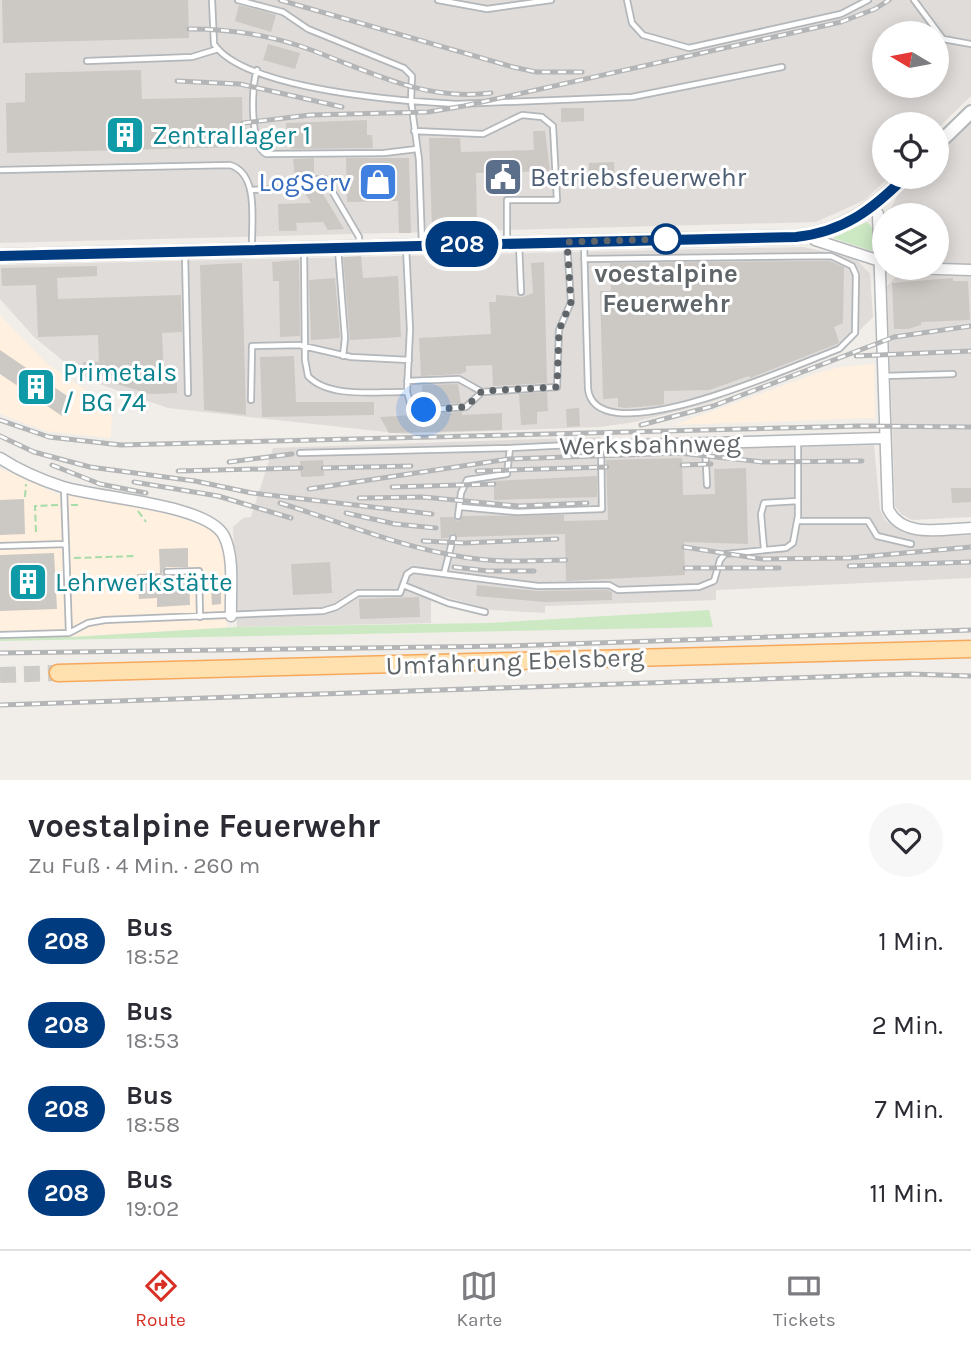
<!DOCTYPE html>
<html lang="de">
<meta charset="utf-8">
<style>
:root{--surface:#fff;--page:#f7f7f7;--text:#2b2b33;--muted:#7c7c81;--line:#e1e1e2;--accent:#d93025}
body{margin:0;font-family:Karla,sans-serif;background:var(--page);color:var(--text);height:100vh;display:flex;flex-direction:column;font-size:26px;white-space:nowrap}
*{box-sizing:border-box;margin:0}
p{font-size:23px;color:var(--muted)}
.icon{flex:none;width:38px;height:38px;fill:none;stroke:currentColor;stroke-width:2;stroke-linecap:round;stroke-linejoin:round}
.map{position:relative;height:780px;overflow:hidden}
.panel{display:flex;flex-direction:column;background:var(--surface);flex:1}
.panel>*{flex:none}
.badge{padding:0 14px;border-radius:23px;font-size:24px;line-height:46px}
.needle{width:46px;rotate:280deg}
.buttons{position:absolute;left:872px;top:21px;display:grid;gap:14px}
.buttons a{display:grid;place-items:center;width:77px;height:77px;border-radius:50%;background:var(--surface);box-shadow:0 4px 18px #0003;font-size:35px}
.you{position:absolute;width:35px;height:35px;margin:-18px;border:5px solid #fff;border-radius:50%;background:#1a73e8;box-shadow:0 0 0 10px #1a73e833}
.map>.badge{position:absolute;translate:-50% -50%;box-shadow:0 0 0 4px #fff}
.round{display:grid;place-items:center;flex:none;width:74px;height:74px;border-radius:37px;background:var(--page)}
.headline{display:flex;align-items:center;justify-content:space-between;height:119px;padding:0 28px}
h1{font-size:33px;font-weight:700;line-height:52px}
ul{padding:0;list-style:none}
li{display:flex;align-items:center;gap:21px;height:84px;padding:0 28px}
li div{flex:1}
li b{display:block;font-size:26px}
li em{font-style:normal}
li .badge{min-width:77px;font-weight:700;text-align:center}
.tabs{display:flex;justify-content:space-around;align-items:center;height:98px;border-top:2px solid var(--line);background:var(--surface);font-size:19px;color:var(--muted)}
.tabs a{display:grid;justify-items:center;gap:4px}
.tabs .on{color:var(--accent)}
.map>svg:first-child{display:block}
</style>
<div class="map">
<svg width="971" height="780" viewBox="0 0 971 780">
<rect width="100%" height="100%" fill="#f1ede8"/>
<!-- commercial -->
<path fill="#fff0df" d="M 0,315 L 46,363 L 112,408 L 111,438 L 46,431 L 0,414 Z
M 874,364 L 875,418 L 674,425 L 815,374 L 841,367 Z
M 0,468 L 57,494 L 71,494 L 164,513 L 209,527 L 221,539 L 224,547 L 227,628 L 71,637 L 0,637 Z"/>
<!-- industrial -->
<path fill="#e0dcda" fill-rule="evenodd" d="M 0,0 L 971,0 L 971,96 L 936,130 L 936,124 L 884,124 L 884,177 L 889,177 L 865,200 L 816,222 L 0,243 ZM 884,33 L 936,33 L 936,86 L 884,86 Z
M 971,121 L 971,265 L 936,265 L 936,215 L 888,215 L 898,194 L 915,177 L 936,177 L 936,156 Z
M 803,247 L 855,258 L 870,274 L 873,317 L 839,351 L 709,403 L 635,422 L 600,427 L 405,434 L 168,408 L 94,382 L 78,373 L 34,337 L 0,299 L 0,265 Z
M 971,275 L 971,517 L 912,520 L 901,514 L 895,506 L 887,286 L 896,277 Z
M 600,437 L 612,451 L 874,445 L 880,510 L 886,521 L 904,533 L 919,536 L 971,535 L 971,578 L 716,590 L 716,600 L 545,606 L 545,613 L 492,610 L 431,593 L 431,623 L 237,627 L 233,527 L 243,518 L 251,517 L 273,448 Z"/>
<!-- green -->
<path fill="#cce9c4" d="M 867,222 L 872,228 L 872,251 L 833,238 Z
M 709,610 L 713,627 L 0,641 L 0,637 L 71,637 L 237,627 L 488,623 Z"/>
<!-- building -->
<path fill="#ccc8c4" d="M 2,0 L 188,0 L 189,38 L 3,43 Z
M 239,5 L 276,15 L 271,32 L 235,21 Z
M 268,44 L 300,53 L 295,69 L 263,60 Z
M 141,70 L 142,99 L 242,97 L 243,147 L 7,153 L 6,103 L 25,102 L 25,73 Z
M 561,108 L 584,108 L 584,121 L 561,122 Z
M 367,120 L 367,135 L 372,135 L 373,148 L 291,149 L 291,138 L 287,139 L 286,123 Z
M 533,131 L 545,131 L 550,171 L 476,173 L 477,227 L 432,228 L 429,138 L 460,138 L 461,152 L 534,150 Z
M 314,158 L 314,175 L 295,177 L 293,159 Z
M 346,158 L 409,158 L 411,233 L 399,233 L 398,201 L 347,202 Z
M 614,162 L 615,177 L 589,178 L 589,163 Z
M 317,184 L 344,229 L 328,230 L 323,222 L 296,223 L 297,231 L 279,231 L 278,204 L 311,203 L 300,185 Z
M 361,256 L 363,278 L 398,276 L 401,337 L 350,340 L 343,257 Z
M 299,260 L 300,336 L 280,337 L 279,281 L 273,281 L 272,262 Z
M 830,261 L 844,267 L 843,323 L 834,327 L 839,342 L 837,344 L 750,378 L 749,376 L 709,390 L 664,391 L 664,404 L 660,405 L 626,408 L 618,407 L 618,398 L 603,399 L 600,291 L 611,291 L 610,263 Z
M 544,262 L 547,383 L 493,386 L 492,365 L 466,366 L 466,372 L 460,374 L 421,376 L 419,338 L 491,334 L 489,302 L 496,302 L 496,295 L 522,297 L 533,293 L 531,263 Z
M 242,263 L 246,415 L 204,410 L 200,265 Z
M 97,266 L 97,276 L 57,278 L 58,299 L 181,295 L 182,332 L 162,333 L 164,375 L 177,374 L 177,393 L 150,394 L 110,382 L 110,376 L 99,377 L 83,370 L 83,362 L 99,362 L 98,335 L 38,337 L 36,285 L 2,286 L 1,268 Z
M 335,278 L 340,338 L 311,340 L 309,280 Z
M 953,278 L 953,281 L 968,281 L 970,320 L 921,322 L 921,325 L 908,329 L 894,329 L 892,283 Z
M 0,350 L 73,400 L 62,416 L 0,374 Z
M 294,356 L 296,402 L 374,402 L 374,415 L 262,417 L 260,357 Z
M 458,384 L 461,403 L 423,405 L 422,385 Z
M 547,392 L 548,411 L 537,412 L 537,424 L 521,425 L 519,394 Z
M 579,408 L 580,426 L 567,427 L 566,409 Z
M 462,412 L 462,415 L 502,413 L 502,430 L 389,433 L 380,417 Z
M 682,458 L 683,495 L 715,494 L 714,469 L 746,468 L 748,544 L 684,542 L 685,575 L 566,581 L 565,534 L 458,537 L 452,533 L 448,538 L 441,538 L 440,517 L 453,517 L 458,521 L 463,516 L 564,515 L 564,521 L 608,520 L 606,460 Z
M 323,460 L 324,476 L 301,477 L 300,461 Z
M 597,476 L 597,497 L 494,500 L 494,481 Z
M 951,488 L 971,488 L 971,502 L 952,503 Z
M 24,499 L 25,534 L 0,535 L 0,500 Z
M 188,548 L 188,567 L 166,567 L 162,573 L 166,577 L 189,576 L 190,605 L 157,607 L 157,598 L 139,599 L 137,574 L 160,573 L 159,549 Z
M 54,553 L 57,609 L 0,611 L 0,555 Z
M 330,562 L 332,593 L 293,595 L 291,564 Z
M 477,585 L 538,591 L 608,590 L 612,592 L 612,600 L 545,602 L 476,596 Z
M 221,586 L 221,604 L 212,605 L 211,587 Z
M 419,597 L 420,617 L 360,619 L 359,599 Z"/>
<g fill="none" stroke-linecap="round" stroke-linejoin="round">
<!-- primary-tunnel -->
<path stroke="#cccbc8" stroke-width="16" stroke-dasharray="16 8" stroke-linecap="butt" d="M 0,675 L 58,673"/>
<!-- service casing -->
<g stroke="#b3b7ba" stroke-width="8">
<path id="service" d="M 212,0 L 214,44 C 240,84 366,97 411,101 L 419,160 L 422,244
M 238,0 L 283,12 L 308,29 L 404,68 L 412,76 L 411,101 L 456,104 L 632,97 L 782,67
M 438,0 L 487,9 L 551,0
M 627,0 L 632,23 L 643,35 L 689,48 L 841,14 L 868,0
M 914,0 L 943,39 L 971,44
M 87,61 L 192,57 L 218,49
M 257,70 C 251,86 250,146 266,154 L 384,153 L 417,149
M 414,131 L 483,134 L 522,115 L 542,117 L 553,126 L 557,200 L 507,200 L 507,242
M 0,170 L 230,165 C 260,174 251,223 252,248
M 250,190 L 279,189 L 299,180 L 325,179 L 359,237 L 359,246
M 584,243 L 588,389 C 596,457 802,362 839,349 L 855,333 L 856,275 L 852,266 L 831,256 L 584,259
M 519,244 L 521,292
M 406,247 L 410,329 L 407,392 L 411,406 L 424,410 L 466,407 L 482,392 L 557,387 L 559,330 L 571,302 L 567,243
M 304,249 L 305,360 L 308,376 C 329,399 378,391 407,392
M 338,249 L 345,338 L 343,356
M 185,254 L 188,393
M 884,376 L 953,374
M 407,381 L 459,379 L 482,392
M 251,400 L 252,346 L 299,345 L 351,357 L 409,360
M 705,444 L 707,485
M 300,453 L 510,448
M 64,488 L 69,633
M 458,516 L 461,493 L 467,480 L 507,474 L 510,448 L 590,444 L 601,446 L 602,509 L 517,512 L 461,507
M 798,521 L 868,521 L 877,536 L 911,544
M 0,546 L 66,544
M 764,549 L 761,514 L 764,503 L 798,501
M 167,572 L 199,571 L 200,617
M 444,574 L 453,538
M 403,585 L 448,603 L 485,612
M 0,635 L 69,633 L 88,623 L 105,620 L 323,611 L 336,607 L 358,593 L 400,593 L 407,574 L 413,570 L 538,586 L 609,585 L 618,590 L 699,587 L 714,581 L 720,560 L 725,554 L 786,548 L 793,543 L 798,516 L 798,440"/>
</g>
<!-- minor casing -->
<g stroke="#b3b7ba" stroke-width="13">
<path id="minor" d="M 873,207 L 878,214 L 888,509 C 902,539 943,529 971,528
M 813,235 L 815,240 L 883,262
M 905,268 L 971,270
M 601,446 L 884,438
M 0,458 C 20,471 41,480 63,487 C 98,498 208,504 224,536 C 235,558 230,592 231,616"/>
</g>
<!-- tertiary casing -->
<g stroke="#b3b7ba" stroke-width="16">
<path id="tertiary" d="M 936,146 L 971,112
M 0,256 L 796,237 C 843,232 872,209 905,177"/>
</g>
<!-- primary casing -->
<g stroke="#f7a85b" stroke-width="19">
<path id="primary" d="M 58,673 L 971,649"/>
</g>
<!-- path -->
<path stroke="#a6dca8" stroke-width="2" stroke-dasharray="7 3.5" stroke-linecap="butt" d="M 25,497 L 26,484
M 71,505 L 81,505
M 138,511 L 146,522
M 36,532 L 35,506 L 59,505
M 74,558 L 136,556"/>
<!-- service -->
<use href="#service" stroke="#fff" stroke-width="4.5"/>
<!-- minor -->
<use href="#minor" stroke="#fff" stroke-width="10"/>
<!-- tertiary -->
<use href="#tertiary" stroke="#fff" stroke-width="12"/>
<!-- primary -->
<use href="#primary" stroke="#ffe0af" stroke-width="16"/>
<!-- rail casing -->
<g stroke="#b4b5b6" stroke-width="5">
<path id="rail" d="M 280,0 L 513,67 L 536,72 L 582,72
M 189,29 C 228,29 264,34 300,46 C 364,68 420,102 491,93
M 177,81 L 240,84 L 342,107
M 243,123 L 310,115 L 428,112 L 464,106 L 841,22 L 875,9 L 889,0
M 856,356 L 971,351
M 0,420 L 49,437 L 121,445 L 860,426 L 971,427
M 641,425 L 713,406 L 894,337 L 971,326
M 0,436 L 34,452 L 90,467 L 195,481 L 252,493 L 432,514
M 229,462 L 292,454
M 52,465 L 100,484 L 146,493
M 682,465 L 711,464
M 323,468 L 411,466
M 178,471 L 301,468
M 477,471 L 607,467
M 134,482 L 218,496 L 291,518
M 392,487 L 494,484
M 309,489 L 509,459 L 679,453 L 763,462 L 862,461
M 359,498 L 423,497 L 519,506 L 587,503
M 280,503 C 341,522 399,547 463,557 C 497,563 531,561 566,560
M 346,513 L 395,524 L 436,528
M 423,541 L 464,543 L 557,539
M 684,547 L 762,559 L 849,558 L 971,547
M 849,566 L 971,562
M 454,567 L 488,571 L 534,571
M 685,568 L 779,568
M 0,653 L 507,646 L 971,630
M 0,705 L 910,674 L 971,676"/>
</g>
<!-- rail -->
<use href="#rail" stroke="#fff" stroke-width="2.5" stroke-dasharray="8" stroke-linecap="butt"/>
</g>
<g fill="none" stroke-linecap="round" stroke-linejoin="round">
<!-- line casing -->
<g stroke="#fff" stroke-width="16">
<path id="line" d="M 0,256 L 796,237 C 843,232 872,210 905,177"/>
</g>
<!-- line -->
<use href="#line" stroke="#003b80" stroke-width="10"/>
<!-- walk -->
<path stroke="#5f6568" stroke-width="7" stroke-dasharray="0 12.6" d="M 424,410 L 466,407 L 482,391 L 557,387 L 559,330 L 571,302 L 567,242 L 666,239"/>
</g>
<!-- icons -->
<defs>
<g id="building-square" transform="scale(2.0125)"><rect x="-9" y="-9" width="18" height="18" rx="4" fill="#0f9aa8" stroke="#fff"/><path d="M-4-6H4V6H1V3H-1V6H-4ZM-2.5-4.3h1.7v1.8h-1.7ZM.8-4.3h1.7v1.8H.8ZM-2.5-1h1.7V.8h-1.7ZM.8-1h1.7V.8H.8Z" fill="#fff"/></g>
<g id="civic-square" transform="scale(2.0125)"><rect x="-9" y="-9" width="18" height="18" rx="4" fill="#5c6f8a" stroke="#fff"/><path d="M-.6-6.5H3V-4.5H.6V-3L4-1V1h2V6H-6V1h2V-1L-.6-3ZM-1.2 2.5V6h2.4V2.5Z" fill="#fff"/></g>
<g id="shop-square" transform="scale(2.0125)"><rect x="-9" y="-9" width="18" height="18" rx="4" fill="#3f7fe0" stroke="#fff"/><path d="M-5-2.5h2.3a2.7 3.5 0 0 1 5.4 0H5L5.5 6h-11ZM-1.5-2.5h3a1.5 2.3 0 0 0-3 0Z" fill="#fff"/></g>
</defs>
<g fill-rule="evenodd">
<use href="#building-square" x="125" y="135"/>
<use href="#civic-square" x="503" y="177"/>
<use href="#shop-square" x="378" y="182"/>
<use href="#building-square" x="36" y="387"/>
<use href="#building-square" x="28" y="582"/>
</g>
<!-- markers -->
<circle fill="#fff" stroke="#003b80" stroke-width="3.5" cx="666" cy="239" r="14"/>
<g text-anchor="middle" stroke-width="6" stroke-linejoin="round" paint-order="stroke">
<!-- culture labels -->
<g font-size="26" fill="#0d838f" stroke="#fff" text-anchor="start">
<text x="152" y="144">Zentrallager 1</text>
<text x="63" y="381">Primetals<tspan x="63" dy="30">/ BG 74</tspan></text>
<text x="55" y="591">Lehrwerkstätte</text>
</g>
<!-- service labels -->
<g font-size="26" fill="#4e5e75" stroke="#fff" text-anchor="start">
<text x="530" y="186">Betriebsfeuerwehr</text>
</g>
<!-- shop labels -->
<g font-size="26" fill="#366cbe" stroke="#fff" text-anchor="end">
<text x="351" y="191">LogServ</text>
</g>
<!-- stop labels -->
<g font-size="26" font-weight="bold" fill="#5f6568" stroke="#fff">
<text x="666" y="282">voestalpine<tspan x="666" dy="30">Feuerwehr</tspan></text>
</g>
<!-- street labels -->
<g font-size="26" fill="#5f6568" stroke="#fff">
<text transform="translate(650 444) rotate(-1)" y="9">Werksbahnweg</text>
<text transform="translate(515 661) rotate(-2)" y="9">Umfahrung Ebelsberg</text>
</g>
</g>
</svg>
<div class="buttons">
<a><svg class="needle" viewBox="-14 -14 28 28"><path d="M0-13l5 13h-10z" fill="#e53935"/><path d="M0 13l5-13h-10z" fill="#7c7c81"/></svg></a>
<a><svg class="icon" aria-label="locate" viewBox="0 0 24 24"><circle cx="12" cy="12" r="6"/><path d="M12 2v4M12 18v4M2 12h4M18 12h4"/></svg></a>
<a><svg class="icon" aria-label="layers" viewBox="0 0 24 24"><path d="M12 4l9 5-9 5-9-5zM3 14l9 5 9-5"/></svg></a>
</div>
<div class="you" style="left:424px;top:410px"></div>
<b class="badge" style="left:462px;top:244px;background:#003b80;color:#fff">208</b>
</div>
<section class="panel">
<div class="headline"><div><h1>voestalpine Feuerwehr</h1><p>Zu Fuß · 4 Min. · 260 m</p></div><a class="round"><svg class="icon" aria-label="heart" viewBox="0 0 24 24"><path d="M12 20l-8-8c-3-5 5-10 8-4 3-6 11-1 8 4z"/></svg></a></div>
<ul>
<li><span class="badge" style="background:#003b80;color:#fff">208</span><div><b>Bus</b><p>18:52</p></div><em>1 Min.</em></li>
<li><span class="badge" style="background:#003b80;color:#fff">208</span><div><b>Bus</b><p>18:53</p></div><em>2 Min.</em></li>
<li><span class="badge" style="background:#003b80;color:#fff">208</span><div><b>Bus</b><p>18:58</p></div><em>7 Min.</em></li>
<li><span class="badge" style="background:#003b80;color:#fff">208</span><div><b>Bus</b><p>19:02</p></div><em>11 Min.</em></li>
</ul>
</section>
<nav class="tabs">
<a class="on"><svg class="icon" aria-label="directions" viewBox="0 0 24 24"><path d="M12 3l9 9-9 9-9-9zM9 14v-3h6M13 9l2 2-2 2"/></svg>Route</a>
<a><svg class="icon" aria-label="map" viewBox="0 0 24 24"><path d="M3 6l6-2 6 2 6-2v14l-6 2-6-2-6 2zM9 4v14M15 6v14"/></svg>Karte</a>
<a><svg class="icon" aria-label="tickets" viewBox="0 0 24 24"><path d="M3 7h18v10H3zM15 7v10"/></svg>Tickets</a>
</nav>
